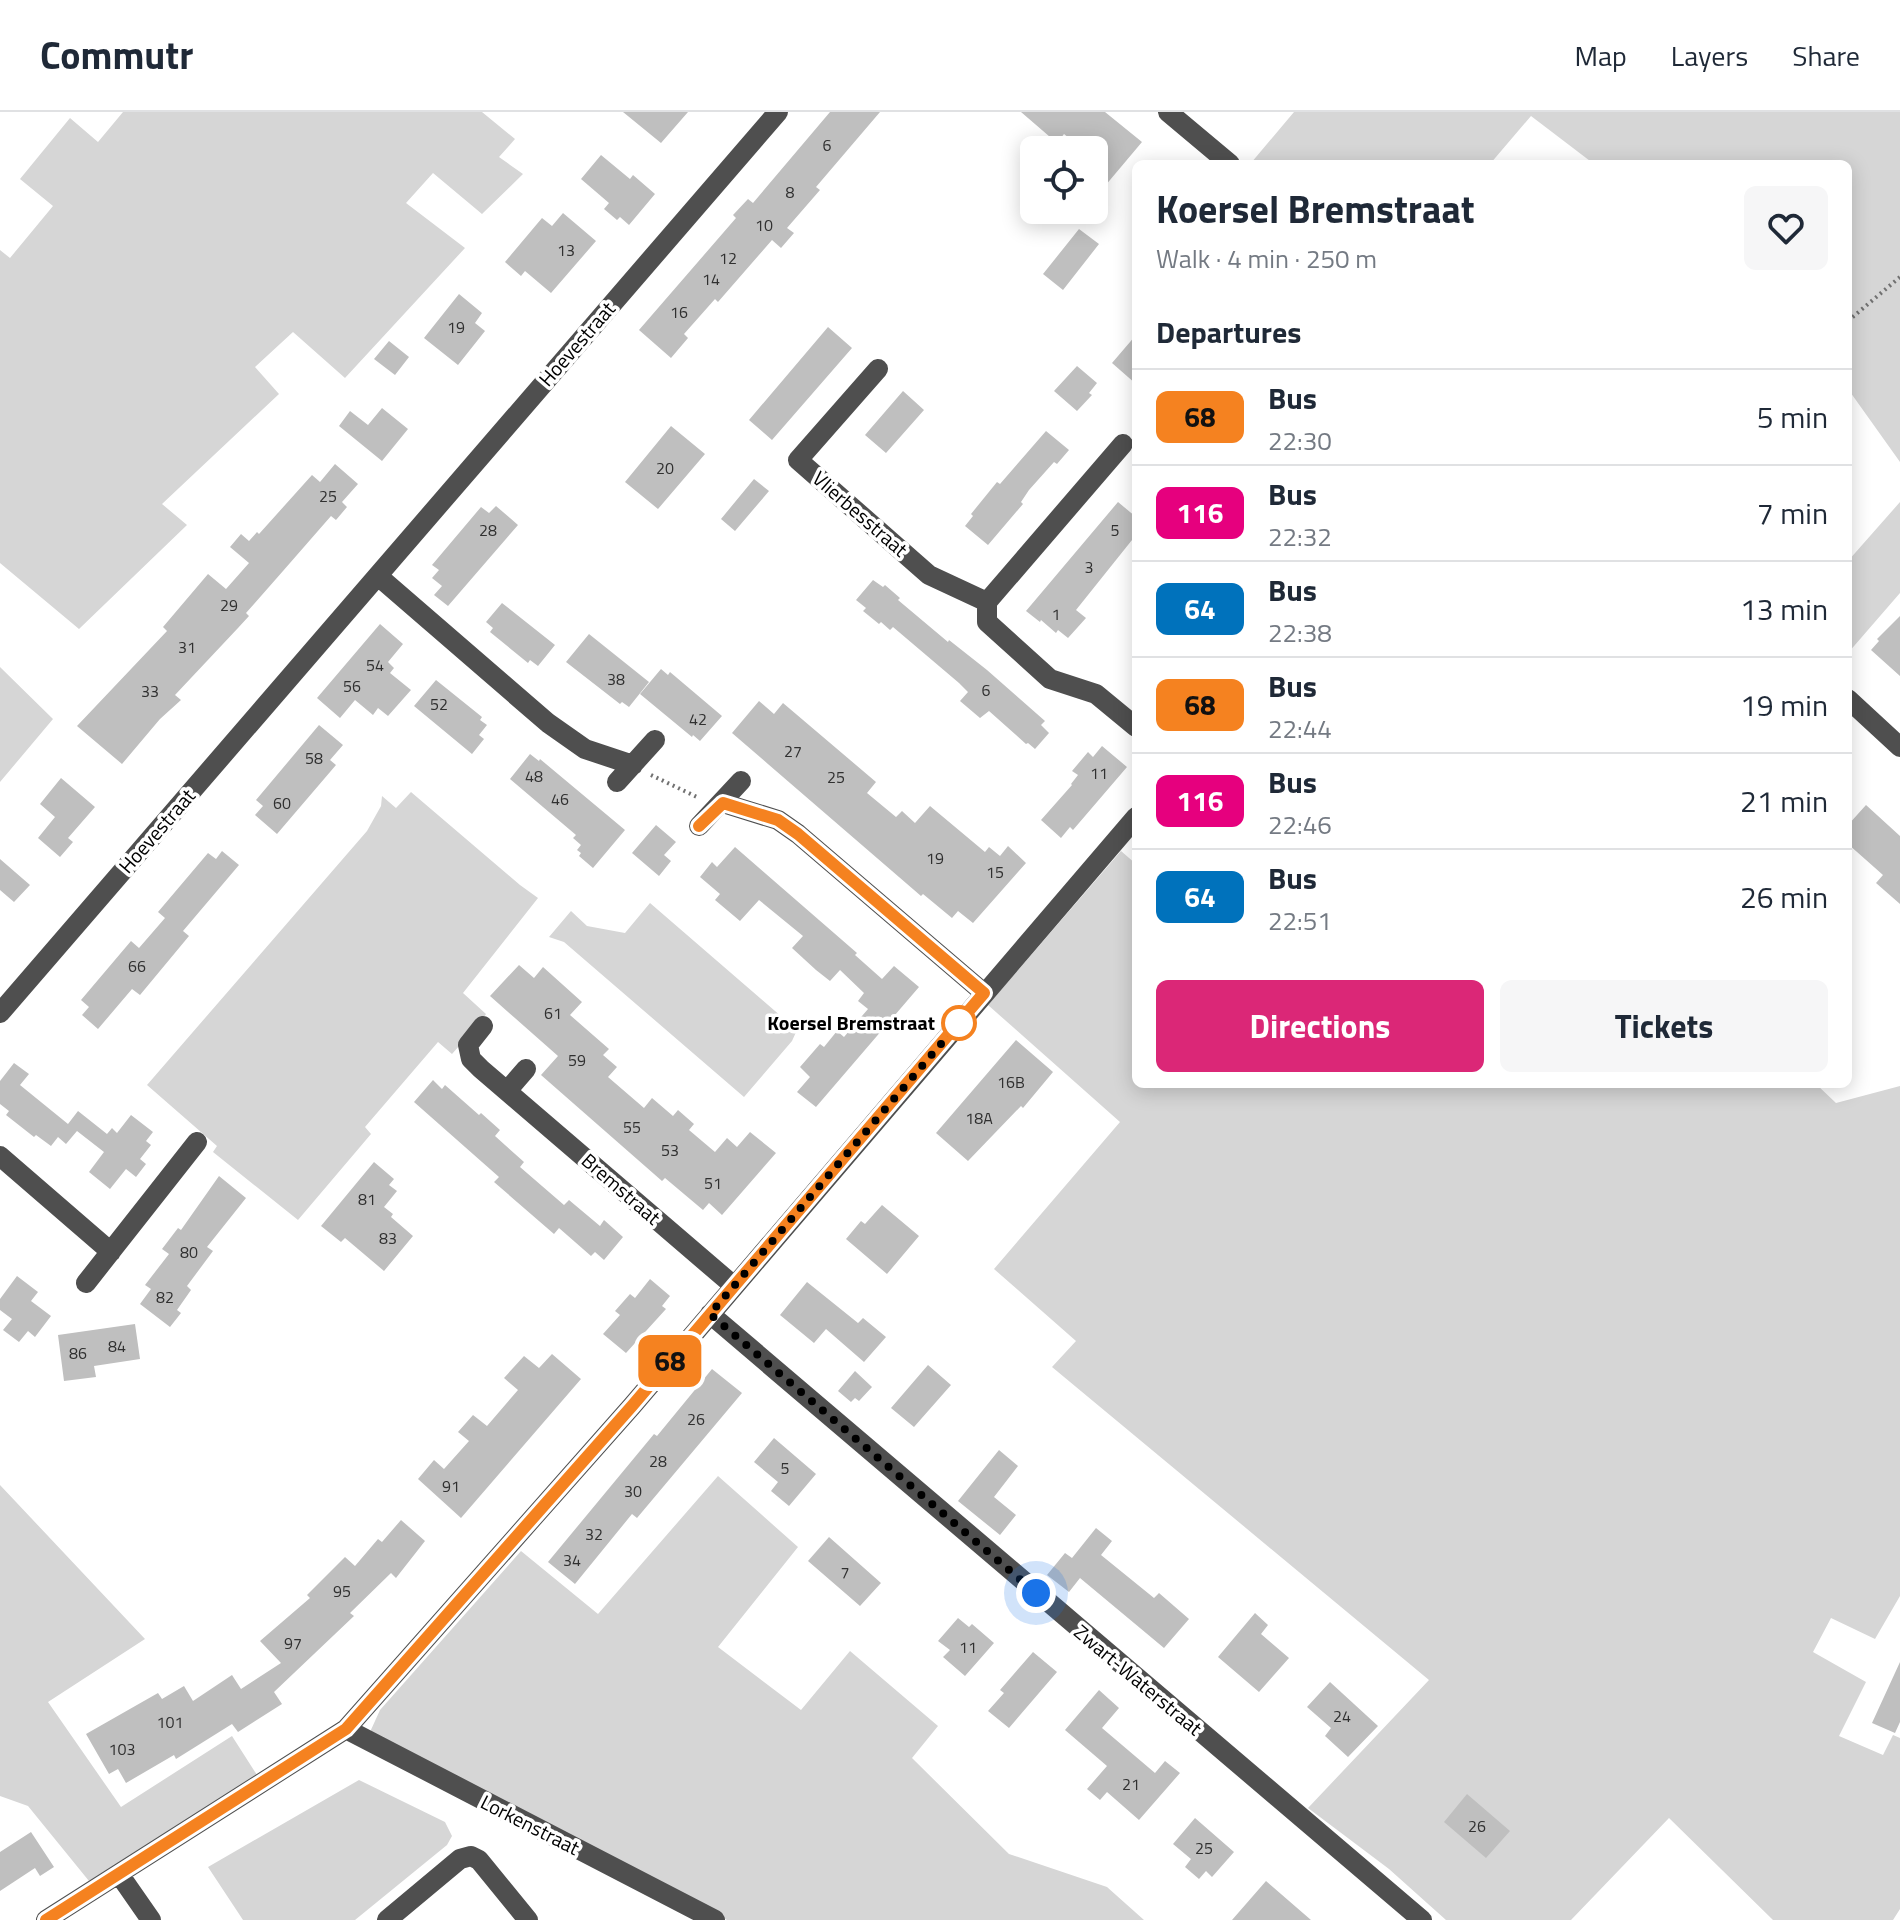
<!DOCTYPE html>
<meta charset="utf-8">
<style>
:root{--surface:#fff;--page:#f6f6f7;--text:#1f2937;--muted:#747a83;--line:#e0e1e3;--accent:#db2777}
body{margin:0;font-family:"Titillium Web",sans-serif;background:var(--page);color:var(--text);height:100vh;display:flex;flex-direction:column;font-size:30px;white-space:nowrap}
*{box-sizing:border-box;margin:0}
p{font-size:26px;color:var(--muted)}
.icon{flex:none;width:44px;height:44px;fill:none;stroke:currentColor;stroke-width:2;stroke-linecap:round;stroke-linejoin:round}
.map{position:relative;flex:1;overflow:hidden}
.drawer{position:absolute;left:1132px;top:48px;width:720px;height:928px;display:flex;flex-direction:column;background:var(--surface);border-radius:12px;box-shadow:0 4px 20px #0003}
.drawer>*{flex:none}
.badge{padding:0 16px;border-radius:12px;font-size:28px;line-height:52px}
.fabs{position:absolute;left:1020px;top:24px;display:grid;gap:16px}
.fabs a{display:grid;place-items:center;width:88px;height:88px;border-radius:12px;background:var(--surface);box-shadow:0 4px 20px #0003;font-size:40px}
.you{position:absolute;width:40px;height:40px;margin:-20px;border:6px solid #fff;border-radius:50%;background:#1a73e8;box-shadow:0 0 0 12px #1a73e833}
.map>.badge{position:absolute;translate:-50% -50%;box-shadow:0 0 0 4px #fff}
h2{padding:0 24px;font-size:30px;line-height:72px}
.round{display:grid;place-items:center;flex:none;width:84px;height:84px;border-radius:12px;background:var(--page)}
.headline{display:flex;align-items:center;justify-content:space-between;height:136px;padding:0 24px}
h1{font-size:38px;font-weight:700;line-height:60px}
.action{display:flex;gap:16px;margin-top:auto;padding:16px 24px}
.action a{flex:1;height:92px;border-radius:12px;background:var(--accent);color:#fff;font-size:32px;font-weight:700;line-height:92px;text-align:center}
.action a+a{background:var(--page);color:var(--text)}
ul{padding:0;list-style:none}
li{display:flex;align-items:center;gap:24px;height:96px;padding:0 24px;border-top:2px solid var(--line)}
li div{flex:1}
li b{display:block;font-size:30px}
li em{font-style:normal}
li .badge{min-width:88px;font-weight:700;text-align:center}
header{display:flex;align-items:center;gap:48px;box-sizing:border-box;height:112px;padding:0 40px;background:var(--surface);border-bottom:2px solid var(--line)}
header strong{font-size:38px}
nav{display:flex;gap:44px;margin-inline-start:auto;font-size:28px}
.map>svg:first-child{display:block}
</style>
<header>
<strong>Commutr</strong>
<nav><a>Map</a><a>Layers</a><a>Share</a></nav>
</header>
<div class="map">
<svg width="1900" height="1808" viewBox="0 0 1900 1808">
<rect width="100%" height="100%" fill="#fff"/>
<!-- green -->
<path fill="#d6d6d6" d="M 123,0 L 482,0 L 515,27 L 499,45 L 523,62 L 482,102 L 433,61 L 406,91 L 465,136 L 345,266 L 293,220 L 255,255 L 279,282 L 162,392 L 187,413 L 79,517 L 0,451 L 0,138 L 10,146 L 53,94 L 20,67 L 70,6 L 98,30 Z
M 1294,0 L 1900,0 L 1900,350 L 1848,277 L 1848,52 L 1594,52 L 1531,4 L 1490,52 L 1251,51 Z
M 1900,390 L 1900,481 L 1848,541 L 1848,449 Z
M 0,555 L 53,607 L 0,670 Z
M 411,680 L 520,773 L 538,786 L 463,881 L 486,902 L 482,908 L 452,942 L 438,930 L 365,1015 L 371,1022 L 298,1108 L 213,1040 L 217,1034 L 147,973 L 367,719 L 381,694 L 382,684 L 396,696 Z
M 1121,739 L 1136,752 L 1136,972 L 1816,972 L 1836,991 L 1900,974 L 1900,1484 L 1875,1527 L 1831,1506 L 1813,1540 L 1866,1570 L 1839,1624 L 1883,1643 L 1893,1623 L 1900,1626 L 1900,1797 L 1893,1808 L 1773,1808 L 1669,1706 L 1571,1808 L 1446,1808 L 1389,1757 L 1308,1696 L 1429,1568 L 1052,1255 L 1076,1229 L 994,1157 L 1120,1010 L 988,893 Z
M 650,791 L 797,918 L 792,929 L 744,985 L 564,830 L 549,825 L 571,799 L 587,814 L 625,821 Z
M 718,1364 L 798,1435 L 718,1535 L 801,1598 L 850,1539 L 938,1614 L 912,1646 L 1009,1742 L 1107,1775 L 1144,1808 L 727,1808 L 370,1620 L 380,1598 L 521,1439 L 598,1502 Z
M 0,1373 L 145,1527 L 48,1590 L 121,1695 L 232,1624 L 257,1663 L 89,1769 L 28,1694 L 0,1684 Z
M 359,1668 L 445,1710 L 452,1724 L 447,1733 L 355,1808 L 243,1808 L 208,1755 Z"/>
<!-- building -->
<path fill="#bfbfbf" d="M 623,0 L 688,0 L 661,31 Z
M 830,0 L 880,0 L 816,75 L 820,78 L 787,116 L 794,121 L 781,136 L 772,128 L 718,190 L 715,187 L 684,222 L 688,226 L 671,246 L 639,218 L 736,106 L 733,103 L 748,87 L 753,91 Z
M 1021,0 L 1105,0 L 1142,30 L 1094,87 L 1094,38 L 1084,38 L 1064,22 L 1057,31 Z
M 601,43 L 630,67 L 633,63 L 655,82 L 629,113 L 620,105 L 617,108 L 604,97 L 609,91 L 581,67 Z
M 563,101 L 596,129 L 551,181 L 525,159 L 521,164 L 505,150 L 542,106 L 552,114 Z
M 1079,117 L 1099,132 L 1063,178 L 1043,162 Z
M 459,182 L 482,201 L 475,211 L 485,219 L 458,253 L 424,226 Z
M 828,215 L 852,236 L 772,328 L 749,308 Z
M 1136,223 L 1136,272 L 1112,251 Z
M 389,229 L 409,245 L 395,263 L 374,247 Z
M 1077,254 L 1097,271 L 1089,281 L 1092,283 L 1077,299 L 1054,279 Z
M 903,279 L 924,298 L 886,341 L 865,323 Z
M 382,296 L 408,317 L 382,349 L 339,314 L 350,299 L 368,313 Z
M 671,314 L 705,342 L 658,397 L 625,370 Z
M 1046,319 L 1069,338 L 1057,352 L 1054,350 L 1029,378 L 1021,390 L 1023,392 L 988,433 L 965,414 L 973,404 L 971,402 L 997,370 L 1000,372 Z
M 335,352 L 358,372 L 342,390 L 347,395 L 336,408 L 331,404 L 283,459 L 246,501 L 249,504 L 238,516 L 175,583 L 181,588 L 160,607 L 122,652 L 77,614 L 167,519 L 163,515 L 208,462 L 226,477 L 249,451 L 230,435 L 241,422 L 249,429 L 257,420 L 259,422 L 312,363 L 320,370 Z
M 754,367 L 769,379 L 735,419 L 721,407 Z
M 1118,390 L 1136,405 L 1136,423 L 1076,498 L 1086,506 L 1068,526 L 1058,518 L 1056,521 L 1041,508 L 1040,510 L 1026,499 Z
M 496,394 L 518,413 L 448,494 L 434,483 L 442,474 L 432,466 L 439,458 L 432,453 L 481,395 L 489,401 Z
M 873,468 L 883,475 L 885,473 L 900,486 L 898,488 L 948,530 L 949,528 L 987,558 L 1045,609 L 1041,613 L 1049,621 L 1035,637 L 1028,631 L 1026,632 L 989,599 L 980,606 L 960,589 L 968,580 L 959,571 L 893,515 L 890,518 L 881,510 L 879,512 L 863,499 L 866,496 L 856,488 Z
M 502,491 L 555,533 L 538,554 L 530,548 L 528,551 L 490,520 L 493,516 L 486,510 Z
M 1900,504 L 1900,564 L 1871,538 L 1879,529 L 1877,527 Z
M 380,512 L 403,532 L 388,550 L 394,556 L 390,561 L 411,578 L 388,604 L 378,596 L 373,603 L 355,588 L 340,606 L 317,586 Z
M 589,522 L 649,570 L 629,595 L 622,590 L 620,592 L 566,550 Z
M 661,557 L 668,563 L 670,560 L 722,604 L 700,629 L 693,623 L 692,625 L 640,582 Z
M 436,568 L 482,605 L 480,608 L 487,613 L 479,623 L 484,627 L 472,642 L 414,594 Z
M 759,589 L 774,602 L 783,591 L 876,670 L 867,681 L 896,705 L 902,699 L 915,711 L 930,694 L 985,740 L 989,735 L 1000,744 L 1008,734 L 1026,751 L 973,811 L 958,799 L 952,806 L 923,782 L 921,784 L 732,621 Z
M 319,613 L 343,633 L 330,648 L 336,653 L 277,722 L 255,703 L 263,694 L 256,688 Z
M 1102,634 L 1127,655 L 1073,718 L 1070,715 L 1061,726 L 1041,708 L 1072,673 L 1071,672 L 1078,663 L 1072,659 L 1088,640 L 1093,645 Z
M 530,642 L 539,649 L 540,647 L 625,718 L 593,756 L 579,744 L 581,741 L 577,738 L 581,733 L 573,726 L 576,723 L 510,667 Z
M 61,666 L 95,695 L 68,726 L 73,730 L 60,745 L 38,726 L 55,705 L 40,692 Z
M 1866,693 L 1900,724 L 1900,792 L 1876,771 L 1883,763 L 1848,732 L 1848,713 Z
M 656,713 L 676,730 L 664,743 L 671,749 L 659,764 L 632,741 Z
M 735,735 L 857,841 L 855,843 L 882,867 L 894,854 L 919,875 L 816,995 L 797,980 L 810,965 L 800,955 L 820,932 L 824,935 L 837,919 L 844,925 L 868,897 L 858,889 L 864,881 L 840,858 L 830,869 L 816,858 L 792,836 L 803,824 L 759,788 L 740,809 L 715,788 L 720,782 L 700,765 L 712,750 L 717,755 Z
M 222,739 L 239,753 L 183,819 L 189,824 L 140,883 L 132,877 L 98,917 L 82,903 L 89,895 L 81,888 L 131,829 L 139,836 L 165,806 L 158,800 L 208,741 L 216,747 Z
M 0,747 L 30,773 L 14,790 L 0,778 Z
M 519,853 L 534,866 L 543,855 L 582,890 L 570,903 L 609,937 L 603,943 L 617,955 L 608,965 L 644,996 L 652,986 L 673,1004 L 678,998 L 694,1012 L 689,1018 L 715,1040 L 727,1026 L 737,1035 L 750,1020 L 776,1041 L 722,1103 L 709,1091 L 703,1098 L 665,1066 L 662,1069 L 541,963 L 558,944 L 490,884 Z
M 1016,928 L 1053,960 L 1023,996 L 1021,994 L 968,1049 L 936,1021 Z
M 14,951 L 29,962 L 20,973 L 68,1012 L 78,999 L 107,1022 L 112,1016 L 117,1021 L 131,1003 L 153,1020 L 146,1029 L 151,1033 L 140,1047 L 146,1052 L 136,1065 L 126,1057 L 110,1077 L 89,1060 L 104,1040 L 77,1019 L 66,1032 L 58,1025 L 51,1034 L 36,1023 L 34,1025 L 6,1003 L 9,999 L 0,992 L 0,969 Z
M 433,968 L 442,977 L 445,973 L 479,1003 L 481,1001 L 500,1018 L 495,1024 L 524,1050 L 520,1055 L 564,1093 L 569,1088 L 600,1114 L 604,1108 L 623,1125 L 604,1148 L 595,1140 L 591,1144 L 559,1116 L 554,1122 L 494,1070 L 499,1065 L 414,990 Z
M 374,1050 L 394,1067 L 389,1073 L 397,1079 L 384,1095 L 393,1102 L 391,1105 L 413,1124 L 384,1159 L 345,1126 L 341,1130 L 321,1114 Z
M 219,1064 L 246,1086 L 207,1135 L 213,1139 L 187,1174 L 191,1178 L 177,1198 L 181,1201 L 170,1215 L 140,1192 L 151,1177 L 145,1173 L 169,1142 L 162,1137 L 178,1116 L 181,1118 Z
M 882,1093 L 919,1124 L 887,1162 L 846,1127 L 861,1109 L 865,1112 Z
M 17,1164 L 38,1180 L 31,1189 L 51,1204 L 35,1225 L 28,1219 L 19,1230 L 3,1218 L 12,1207 L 0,1198 L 0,1187 Z
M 650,1167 L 670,1184 L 662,1194 L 666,1197 L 626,1241 L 603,1222 L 620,1203 L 615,1199 L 630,1182 L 635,1186 Z
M 807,1170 L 858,1211 L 863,1206 L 886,1225 L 864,1250 L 826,1217 L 814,1231 L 780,1203 Z
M 135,1212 L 140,1247 L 94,1254 L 96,1265 L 64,1269 L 58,1223 Z
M 552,1242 L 581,1267 L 461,1406 L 418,1367 L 434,1348 L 444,1357 L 469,1329 L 458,1320 L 473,1303 L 487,1314 L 518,1278 L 504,1266 L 524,1244 L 539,1256 Z
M 928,1253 L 951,1273 L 914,1315 L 891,1296 Z
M 712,1257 L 742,1281 L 637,1406 L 632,1402 L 575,1472 L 548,1450 L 654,1322 L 657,1324 Z
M 855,1259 L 872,1275 L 859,1289 L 855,1286 L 851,1290 L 838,1279 Z
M 774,1326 L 816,1362 L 789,1394 L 771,1379 L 778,1370 L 754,1350 Z
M 999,1338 L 1018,1354 L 994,1385 L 1016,1403 L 1000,1423 L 958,1389 Z
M 401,1408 L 425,1429 L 396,1466 L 391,1461 L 350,1501 L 354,1504 L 274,1580 L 282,1592 L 238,1620 L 232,1612 L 176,1647 L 174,1643 L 126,1671 L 118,1657 L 109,1662 L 86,1622 L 158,1581 L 162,1587 L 184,1574 L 193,1589 L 232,1563 L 241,1577 L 281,1551 L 260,1529 L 310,1486 L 307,1483 L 345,1445 L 355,1454 L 378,1427 L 382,1430 Z
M 1096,1416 L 1112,1429 L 1101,1443 L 1154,1486 L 1159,1481 L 1189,1507 L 1164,1536 L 1080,1466 L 1069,1480 L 1047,1463 L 1065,1441 L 1072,1446 Z
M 829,1425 L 881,1471 L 860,1494 L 808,1449 Z
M 1255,1501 L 1268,1513 L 1261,1522 L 1289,1546 L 1259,1580 L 1218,1545 Z
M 958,1506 L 969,1515 L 972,1512 L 994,1531 L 965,1564 L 943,1545 L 950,1538 L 938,1529 Z
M 1033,1540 L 1057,1560 L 1009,1616 L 988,1599 L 1004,1581 L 1000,1578 Z
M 1900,1550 L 1900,1610 L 1895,1621 L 1872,1611 Z
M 1330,1570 L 1378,1614 L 1348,1645 L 1325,1624 L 1331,1616 L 1307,1595 Z
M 1099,1578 L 1119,1596 L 1102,1616 L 1155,1661 L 1165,1649 L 1180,1661 L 1139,1708 L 1107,1680 L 1100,1688 L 1087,1677 L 1107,1654 L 1065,1618 Z
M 1467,1682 L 1510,1719 L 1486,1746 L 1444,1710 Z
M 1195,1706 L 1234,1740 L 1212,1765 L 1206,1759 L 1199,1767 L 1185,1755 L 1191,1747 L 1173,1732 Z
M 31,1720 L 54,1755 L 40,1764 L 35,1756 L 0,1779 L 0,1740 Z
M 1266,1769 L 1311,1808 L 1232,1808 Z"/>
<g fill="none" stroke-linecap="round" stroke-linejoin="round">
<!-- path -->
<path stroke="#717171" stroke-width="4" stroke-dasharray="2 4" stroke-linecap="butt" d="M 1848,209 L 1900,165
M 651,663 L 697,685"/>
<!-- minor -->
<path stroke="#4f4f4f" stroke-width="20" d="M 1168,0 L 1230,52
M 878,257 L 798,348 L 929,463 L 987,490 L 987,510 L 1050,567 L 1096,582 L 1136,615
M 378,464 L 548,611 L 585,637 L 633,653
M 987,490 L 1123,332
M 1848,587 L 1900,635
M 617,670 L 655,628
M 723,691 L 778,708 L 798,722 L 984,881
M 699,714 L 741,669
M 0,901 L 778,0
M 483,914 L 468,933 L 471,947 L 481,957 L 734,1174
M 507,979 L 526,957
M 0,1044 L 111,1140
M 86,1171 L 197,1030
M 710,1202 L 1422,1808
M 346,1617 L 715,1808
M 119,1762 L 151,1808
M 46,1808 L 346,1617 L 632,1294 L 1136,705
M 387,1808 L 460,1747 L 471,1744 L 479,1748 L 528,1808"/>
</g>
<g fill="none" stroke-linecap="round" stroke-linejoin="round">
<!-- line casing -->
<g stroke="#fff" stroke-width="18">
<path id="line" d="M 46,1808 L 346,1617 L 632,1294 L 984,881 L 798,722 L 778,708 L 723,691 L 699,714"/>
</g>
<!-- line -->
<use href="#line" stroke="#f58220" stroke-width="12"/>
<!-- walk -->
<path stroke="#000" stroke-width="8" stroke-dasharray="0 14.4" d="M 959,911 L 964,905 L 710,1202 L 1036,1481"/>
</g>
<!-- markers -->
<circle fill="#fff" stroke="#f58220" stroke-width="4" cx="959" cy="911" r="16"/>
<g text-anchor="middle" stroke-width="7" stroke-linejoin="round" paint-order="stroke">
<!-- number labels -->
<g font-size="16" fill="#303030">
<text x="827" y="39">6</text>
<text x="790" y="86">8</text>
<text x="764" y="119">10</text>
<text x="566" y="144">13</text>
<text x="728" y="152">12</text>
<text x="711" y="173">14</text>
<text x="679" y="206">16</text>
<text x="456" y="221">19</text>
<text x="665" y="362">20</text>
<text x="328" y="390">25</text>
<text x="488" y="424">28</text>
<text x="1115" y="424">5</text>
<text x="1089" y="461">3</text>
<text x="229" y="499">29</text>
<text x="1056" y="508">1</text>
<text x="187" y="541">31</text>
<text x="375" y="559">54</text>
<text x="616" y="573">38</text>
<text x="352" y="580">56</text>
<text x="986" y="584">6</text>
<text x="150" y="585">33</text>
<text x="439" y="598">52</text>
<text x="698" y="613">42</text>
<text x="793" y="645">27</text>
<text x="314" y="652">58</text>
<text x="1099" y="667">11</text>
<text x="534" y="670">48</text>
<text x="836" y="671">25</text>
<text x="560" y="693">46</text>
<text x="282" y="697">60</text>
<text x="935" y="752">19</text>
<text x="995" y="766">15</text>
<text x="137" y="860">66</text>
<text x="553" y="907">61</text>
<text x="577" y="954">59</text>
<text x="1011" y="976">16B</text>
<text x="979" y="1012">18A</text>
<text x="632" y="1021">55</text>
<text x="670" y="1044">53</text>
<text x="713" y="1077">51</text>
<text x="367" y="1093">81</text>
<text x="388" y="1132">83</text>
<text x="189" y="1146">80</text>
<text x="165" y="1191">82</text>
<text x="117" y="1240">84</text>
<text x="78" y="1247">86</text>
<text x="696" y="1313">26</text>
<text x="658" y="1355">28</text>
<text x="785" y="1362">5</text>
<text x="451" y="1380">91</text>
<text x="633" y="1385">30</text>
<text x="594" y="1428">32</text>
<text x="572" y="1454">34</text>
<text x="845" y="1466">7</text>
<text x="342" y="1485">95</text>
<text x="293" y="1537">97</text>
<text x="968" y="1541">11</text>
<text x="1342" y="1610">24</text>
<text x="170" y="1616">101</text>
<text x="122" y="1643">103</text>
<text x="1131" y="1678">21</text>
<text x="1477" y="1720">26</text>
<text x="1204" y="1742">25</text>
</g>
<!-- street labels -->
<g font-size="20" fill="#000" stroke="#fff">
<text transform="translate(577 232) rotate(-49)" y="7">Hoevestraat</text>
<text transform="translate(860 402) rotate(41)" y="7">Vlierbesstraat</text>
<text transform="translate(157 719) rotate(-49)" y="7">Hoevestraat</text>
<text transform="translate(621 1077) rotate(41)" y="7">Bremstraat</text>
<text transform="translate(1138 1568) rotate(40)" y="7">Zwart-Waterstraat</text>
<text transform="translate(530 1713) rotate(27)" y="7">Lorkenstraat</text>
</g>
<!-- stop labels -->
<g font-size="20" font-weight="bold" fill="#000" stroke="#fff" text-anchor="end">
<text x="935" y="918">Koersel Bremstraat</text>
</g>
</g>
</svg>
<div class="fabs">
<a><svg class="icon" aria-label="locate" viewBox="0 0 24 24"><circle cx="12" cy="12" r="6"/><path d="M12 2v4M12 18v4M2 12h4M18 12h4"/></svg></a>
</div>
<div class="you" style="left:1036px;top:1481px"></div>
<b class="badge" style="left:670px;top:1249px;background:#f58220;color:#111">68</b>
<section class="drawer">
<div class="headline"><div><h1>Koersel Bremstraat</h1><p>Walk · 4 min · 250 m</p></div><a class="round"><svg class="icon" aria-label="heart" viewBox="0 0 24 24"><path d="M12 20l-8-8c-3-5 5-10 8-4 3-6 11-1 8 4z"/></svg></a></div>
<h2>Departures</h2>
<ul>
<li><span class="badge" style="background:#f58220;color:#111">68</span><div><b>Bus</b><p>22:30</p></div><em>5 min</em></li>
<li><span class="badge" style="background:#e6007e;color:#fff">116</span><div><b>Bus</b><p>22:32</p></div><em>7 min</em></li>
<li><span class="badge" style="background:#0072bc;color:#fff">64</span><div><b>Bus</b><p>22:38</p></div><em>13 min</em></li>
<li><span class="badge" style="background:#f58220;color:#111">68</span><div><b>Bus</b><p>22:44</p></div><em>19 min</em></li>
<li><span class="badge" style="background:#e6007e;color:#fff">116</span><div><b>Bus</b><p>22:46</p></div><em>21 min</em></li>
<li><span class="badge" style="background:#0072bc;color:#fff">64</span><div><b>Bus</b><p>22:51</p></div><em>26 min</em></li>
</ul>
<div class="action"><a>Directions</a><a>Tickets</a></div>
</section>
</div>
